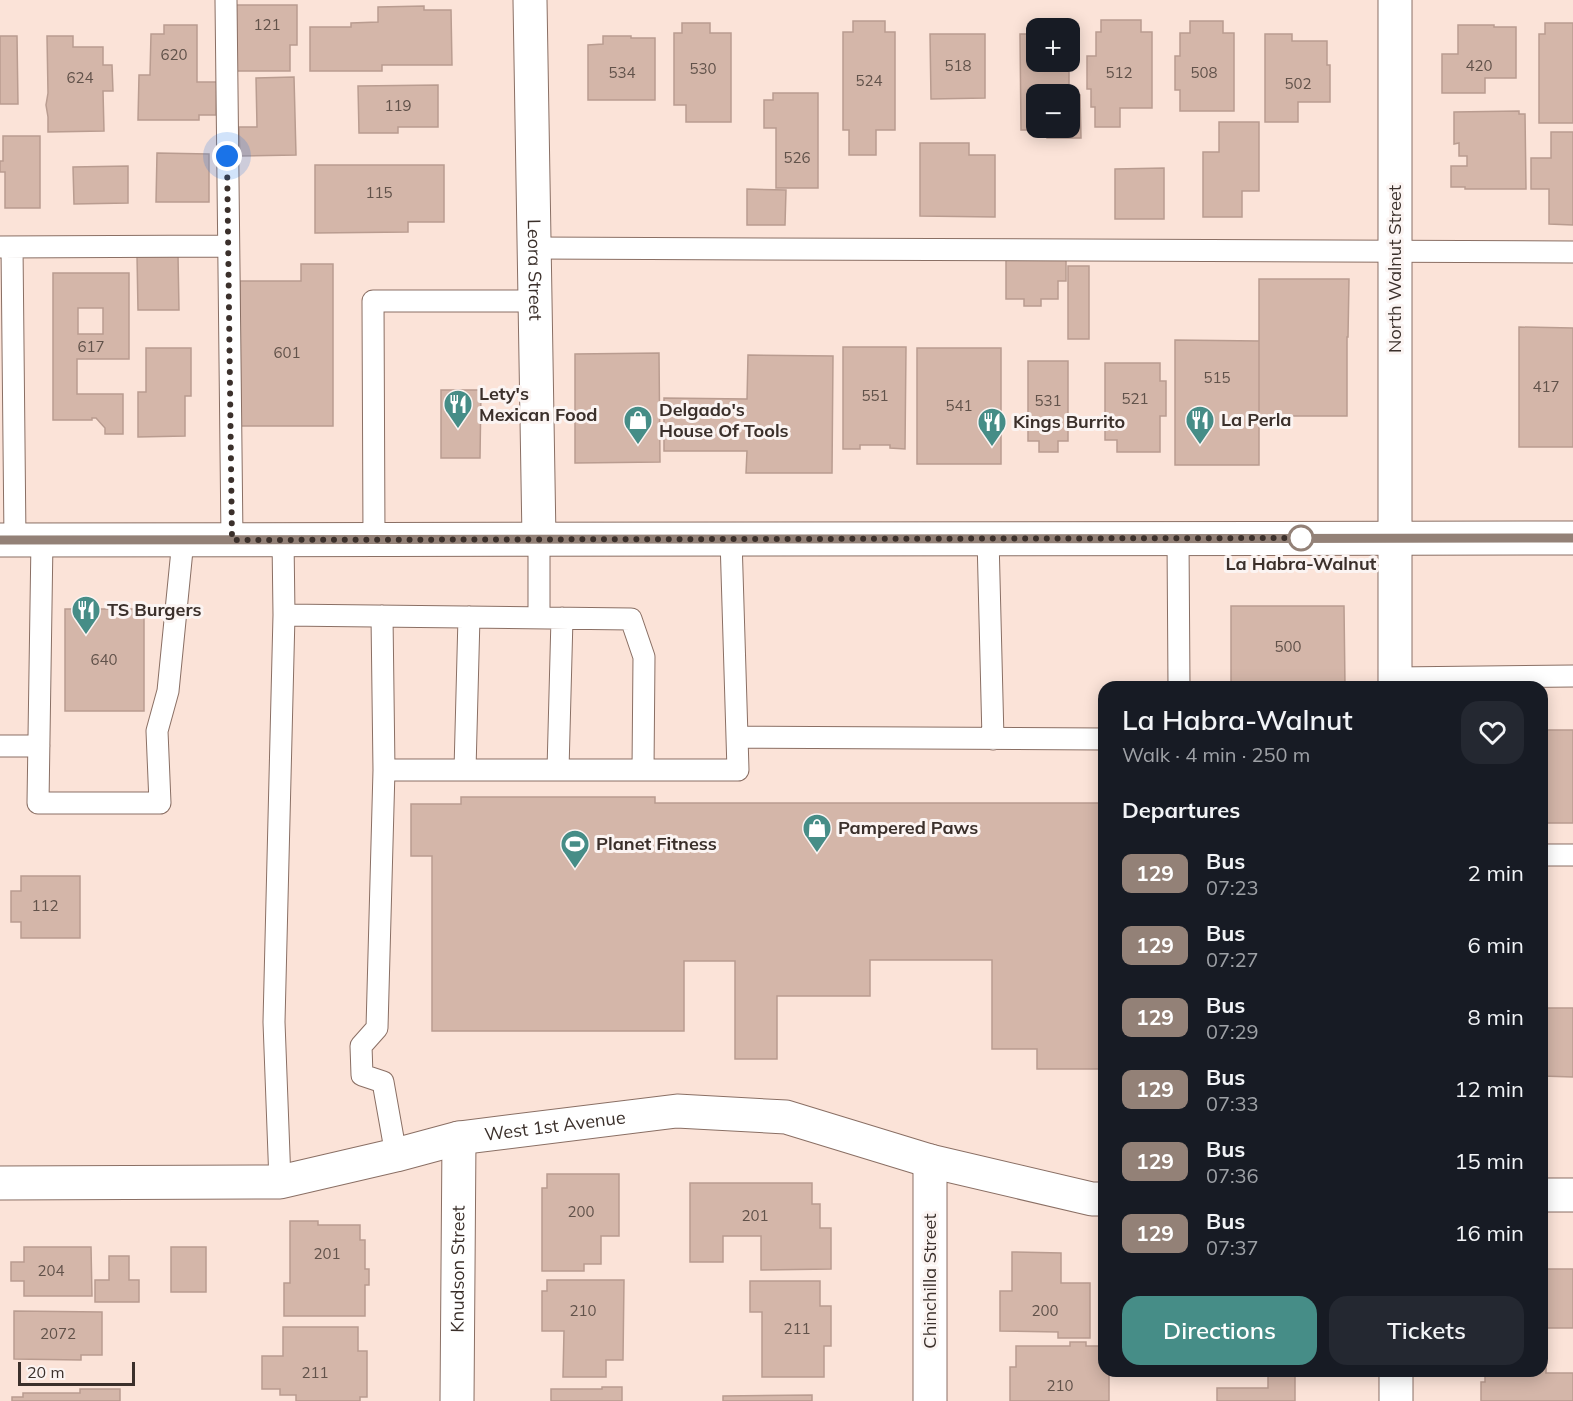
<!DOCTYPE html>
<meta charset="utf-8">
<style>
:root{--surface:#171b24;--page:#242831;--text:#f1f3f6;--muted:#9ea1a6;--accent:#468d87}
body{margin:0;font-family:Mulish,sans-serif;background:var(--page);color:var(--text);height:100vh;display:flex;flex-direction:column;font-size:22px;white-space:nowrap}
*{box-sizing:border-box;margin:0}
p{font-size:20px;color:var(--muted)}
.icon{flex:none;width:33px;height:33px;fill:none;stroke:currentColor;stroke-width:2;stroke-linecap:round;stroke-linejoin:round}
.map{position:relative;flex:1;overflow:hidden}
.details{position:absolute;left:1098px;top:681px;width:450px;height:696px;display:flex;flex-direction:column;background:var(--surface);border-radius:18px;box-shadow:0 3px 15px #0003}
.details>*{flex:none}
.badge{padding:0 12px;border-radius:9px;font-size:21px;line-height:39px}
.buttons{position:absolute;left:1026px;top:18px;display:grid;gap:12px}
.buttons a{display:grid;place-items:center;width:54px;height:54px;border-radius:12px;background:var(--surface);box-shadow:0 3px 15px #0003;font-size:30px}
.scale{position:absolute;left:18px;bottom:15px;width:117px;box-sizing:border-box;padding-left:6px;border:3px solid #3b302b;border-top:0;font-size:16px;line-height:21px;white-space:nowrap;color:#3b302b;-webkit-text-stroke:4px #fbf4f2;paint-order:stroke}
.you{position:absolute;width:30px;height:30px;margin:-15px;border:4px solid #fff;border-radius:50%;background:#1a73e8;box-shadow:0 0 0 9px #1a73e833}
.map>.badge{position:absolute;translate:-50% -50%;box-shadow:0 0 0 3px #fff}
h2{padding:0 24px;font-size:22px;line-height:54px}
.round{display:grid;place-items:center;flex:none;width:63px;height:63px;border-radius:18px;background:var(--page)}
.overview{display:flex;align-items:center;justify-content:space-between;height:102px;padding:0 24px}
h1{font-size:28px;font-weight:600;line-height:45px}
.primary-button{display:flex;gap:12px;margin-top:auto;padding:12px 24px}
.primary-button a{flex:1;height:69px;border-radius:18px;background:var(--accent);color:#fff;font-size:24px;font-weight:600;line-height:69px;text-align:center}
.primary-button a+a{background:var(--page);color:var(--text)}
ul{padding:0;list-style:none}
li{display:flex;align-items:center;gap:18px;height:72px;padding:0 24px}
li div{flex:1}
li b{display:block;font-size:22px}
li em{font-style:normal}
li .badge{min-width:66px;font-weight:700;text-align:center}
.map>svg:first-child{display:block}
</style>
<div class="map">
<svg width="1573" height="1401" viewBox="0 0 1573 1401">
<rect width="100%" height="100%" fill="#fbe3d8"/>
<!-- building -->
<path fill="#d4b6a9" stroke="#b99c90" stroke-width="1.5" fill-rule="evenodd" d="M 236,5 L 297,5 L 297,45 L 290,45 L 290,71 L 236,71 Z
M 424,6 L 424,10 L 451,10 L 452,65 L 382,65 L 382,71 L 310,71 L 310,27 L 351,27 L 351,23 L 378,22 L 378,7 Z
M 1101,20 L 1141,20 L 1141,32 L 1152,32 L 1152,108 L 1120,108 L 1120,127 L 1095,127 L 1095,107 L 1091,107 L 1091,89 L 1087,89 L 1087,56 L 1096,56 L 1096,32 L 1101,32 Z
M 853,21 L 885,21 L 885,32 L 895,32 L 895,130 L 876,130 L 876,155 L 849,155 L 849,130 L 843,130 L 843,32 L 853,32 Z
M 1190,21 L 1223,21 L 1223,33 L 1234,33 L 1234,111 L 1180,111 L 1180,90 L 1175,90 L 1175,56 L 1180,56 L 1180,33 L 1190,33 Z
M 1031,22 L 1059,22 L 1059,28 L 1036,28 L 1036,62 L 1069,62 L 1069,94 L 1036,94 L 1036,128 L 1070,128 L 1070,95 L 1080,95 L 1081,138 L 1047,138 L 1047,130 L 1021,130 L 1020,34 L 1031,34 Z
M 682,23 L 710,23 L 710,33 L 731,33 L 731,122 L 686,122 L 686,105 L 674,105 L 674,33 L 682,33 Z
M 1545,23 L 1573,23 L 1573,123 L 1539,123 L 1539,34 L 1545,34 Z
M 164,25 L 197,25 L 197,82 L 217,82 L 216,115 L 199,115 L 199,120 L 138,120 L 139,75 L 150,75 L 151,34 L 164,34 Z
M 1458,25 L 1494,25 L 1494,27 L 1516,27 L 1516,78 L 1485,78 L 1485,93 L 1442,93 L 1442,54 L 1458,54 Z
M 930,34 L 985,34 L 985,98 L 931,99 Z
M 1265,34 L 1292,34 L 1292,41 L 1327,41 L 1327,65 L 1330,65 L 1330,102 L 1298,102 L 1298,122 L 1265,122 Z
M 0,36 L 17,36 L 18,104 L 0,104 Z
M 47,36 L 73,36 L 73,47 L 103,47 L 103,65 L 112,65 L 113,91 L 103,91 L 104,131 L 48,132 L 48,117 L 46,105 L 48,93 Z
M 603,36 L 631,36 L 631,38 L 655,38 L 655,100 L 588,100 L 588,45 L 603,44 Z
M 294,77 L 296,155 L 240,156 L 239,127 L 257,127 L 256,78 Z
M 438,85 L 438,127 L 398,127 L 398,133 L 359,133 L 358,86 Z
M 773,93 L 818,93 L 818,188 L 776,188 L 776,128 L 764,128 L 764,100 L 773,100 Z
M 1519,111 L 1519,114 L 1525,114 L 1526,189 L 1465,189 L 1465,187 L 1451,187 L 1451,166 L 1467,166 L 1467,156 L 1459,156 L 1459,143 L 1454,144 L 1454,112 Z
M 1219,122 L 1259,122 L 1259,191 L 1242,191 L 1242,217 L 1203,217 L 1203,152 L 1219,152 Z
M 1551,132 L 1573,132 L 1573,225 L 1549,224 L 1549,189 L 1531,189 L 1531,158 L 1551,158 Z
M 3,136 L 40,136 L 40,208 L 5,208 L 5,172 L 0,172 L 0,161 L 3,161 Z
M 920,143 L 969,143 L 969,155 L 995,155 L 995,217 L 920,216 Z
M 157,153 L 209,154 L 209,202 L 156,202 Z
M 315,165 L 444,165 L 444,222 L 408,222 L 408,232 L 315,233 Z
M 128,166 L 128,203 L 74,204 L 73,167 Z
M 1164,168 L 1164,219 L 1115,219 L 1115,169 Z
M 747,189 L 786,190 L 785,225 L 747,225 Z
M 137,255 L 178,255 L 179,310 L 138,310 Z
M 1006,259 L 1066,259 L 1066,281 L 1058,281 L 1058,299 L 1041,299 L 1041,306 L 1024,306 L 1024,299 L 1006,299 Z
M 301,264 L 333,264 L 333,426 L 240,426 L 240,281 L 301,281 Z
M 1068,266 L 1089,266 L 1089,339 L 1068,339 Z
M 53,273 L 129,273 L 129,359 L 77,359 L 77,394 L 123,394 L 123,434 L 105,434 L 105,428 L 96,418 L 92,418 L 92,420 L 53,420 ZM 78,308 L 103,308 L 103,334 L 78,334 Z
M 1259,279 L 1349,279 L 1348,337 L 1347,337 L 1347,416 L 1259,416 Z
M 1519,327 L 1573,328 L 1573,447 L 1519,447 Z
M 1175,340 L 1259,341 L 1259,465 L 1175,465 Z
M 843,347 L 906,347 L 905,449 L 890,448 L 890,445 L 860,445 L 860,449 L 843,449 Z
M 146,348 L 191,348 L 191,396 L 185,396 L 185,436 L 138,437 L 138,392 L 146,392 Z
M 917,348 L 1001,348 L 1001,464 L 917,464 Z
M 659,353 L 660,462 L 575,463 L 575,354 Z
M 748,355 L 833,356 L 832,473 L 746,473 L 747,451 L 664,451 L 664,398 L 747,399 Z
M 1028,361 L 1068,361 L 1068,441 L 1058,441 L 1058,452 L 1039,452 L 1039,441 L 1028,441 Z
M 1105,363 L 1160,363 L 1160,381 L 1166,381 L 1166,416 L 1160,416 L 1160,452 L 1117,452 L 1117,440 L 1105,440 Z
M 441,390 L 481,390 L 480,458 L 441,458 Z
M 1231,606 L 1344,606 L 1345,687 L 1231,687 Z
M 65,609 L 144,609 L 144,711 L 65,711 Z
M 1542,730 L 1573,730 L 1573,823 L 1542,823 Z
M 461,797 L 655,797 L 655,803 L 1104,803 L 1104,1069 L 1037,1069 L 1037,1049 L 992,1049 L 992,960 L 870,960 L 870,996 L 777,996 L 777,1059 L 735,1059 L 735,961 L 684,961 L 684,1031 L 432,1031 L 432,856 L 411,856 L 411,804 L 461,804 Z
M 21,876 L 80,876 L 80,938 L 21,938 L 21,922 L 11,922 L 11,891 L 21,891 Z
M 1542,1008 L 1573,1008 L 1573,1077 L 1542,1076 Z
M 547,1174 L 619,1174 L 619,1236 L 601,1236 L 601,1264 L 584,1264 L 584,1271 L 542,1271 L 542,1188 L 547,1188 Z
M 690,1183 L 812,1183 L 812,1204 L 820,1204 L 820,1228 L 831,1228 L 831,1269 L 761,1270 L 761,1236 L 723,1236 L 723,1262 L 690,1262 Z
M 290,1221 L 318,1221 L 318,1225 L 360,1225 L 360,1240 L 365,1240 L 365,1269 L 369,1269 L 369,1285 L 365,1285 L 365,1316 L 284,1316 L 284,1283 L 290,1283 Z
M 24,1247 L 91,1247 L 92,1296 L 24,1296 L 24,1281 L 11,1281 L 11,1262 L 24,1262 Z
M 171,1247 L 206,1247 L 206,1292 L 171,1292 Z
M 1012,1252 L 1061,1253 L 1061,1283 L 1090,1283 L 1090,1338 L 1058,1338 L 1058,1332 L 1000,1331 L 1000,1291 L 1012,1291 Z
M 109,1256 L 129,1256 L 129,1280 L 139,1280 L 139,1302 L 95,1302 L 95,1280 L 109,1280 Z
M 1542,1264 L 1542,1269 L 1573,1269 L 1573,1328 L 1542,1328 Z
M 547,1280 L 624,1280 L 623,1360 L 606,1360 L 606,1377 L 563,1377 L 564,1331 L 542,1331 L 542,1291 L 547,1291 Z
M 750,1281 L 820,1281 L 820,1306 L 831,1306 L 831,1346 L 824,1346 L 824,1377 L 762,1377 L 762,1312 L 750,1312 Z
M 14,1311 L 102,1312 L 102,1355 L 81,1355 L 81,1360 L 14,1359 Z
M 283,1327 L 358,1327 L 358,1351 L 367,1351 L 367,1397 L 360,1397 L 360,1401 L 296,1401 L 296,1395 L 280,1395 L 280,1389 L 262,1389 L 262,1356 L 283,1356 Z
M 1070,1342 L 1086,1342 L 1086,1346 L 1104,1346 L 1104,1371 L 1109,1371 L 1109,1401 L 1010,1401 L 1010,1367 L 1016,1367 L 1016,1346 L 1070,1346 Z
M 1542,1363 L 1546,1363 L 1546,1373 L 1573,1373 L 1573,1401 L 1481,1401 L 1481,1382 L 1485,1382 L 1485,1371 L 1542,1371 Z
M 1268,1375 L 1295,1375 L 1295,1401 L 1217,1401 L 1217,1388 L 1268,1388 Z
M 602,1387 L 622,1387 L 622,1401 L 551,1401 L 551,1389 L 602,1389 Z
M 80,1389 L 120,1389 L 120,1401 L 12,1401 L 12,1397 L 23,1397 L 23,1393 L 80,1393 Z
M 812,1395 L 812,1401 L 723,1401 L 723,1396 Z"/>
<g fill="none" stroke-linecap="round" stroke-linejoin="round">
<!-- service casing -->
<g stroke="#8a6f64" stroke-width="23">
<path id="service" d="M 226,0 L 232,540
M 0,247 L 228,246
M 12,247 L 15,540
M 534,248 L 1573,252
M 988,538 L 993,739
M 1178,538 L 1179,687
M 374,539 L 373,301 L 535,301
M 539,539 L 539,618
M 42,540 L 38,803 L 160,803 L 157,731 L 168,691 L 183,540
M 284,615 L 631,619 L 644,657 L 643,770
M 382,616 L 384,770 L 377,1028 L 361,1046 L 362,1075 L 383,1082 L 396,1155
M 1395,678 L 1573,676
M 738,737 L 1104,739
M 0,746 L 39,746
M 384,770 L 738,770 L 731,539
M 465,770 L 469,617
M 558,770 L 562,618
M 1542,855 L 1573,855
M 280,1182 L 274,1022 L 284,615 L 283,539"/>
</g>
<!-- minor casing -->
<g stroke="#8a6f64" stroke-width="35">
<g id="minor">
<path id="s1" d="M 530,0 L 539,539"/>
<path d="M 930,1161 L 930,1401"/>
<path id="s2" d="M 0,1183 L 280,1182 L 396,1155 L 459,1138 L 677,1111 L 786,1117 L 930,1161 L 1092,1199 L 1104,1199"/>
<path d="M 1542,1195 L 1573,1195"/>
<path id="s3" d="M 457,1401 L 459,1138"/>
</g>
</g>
<!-- tertiary casing -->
<g stroke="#8a6f64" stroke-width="35">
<path id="tertiary" d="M 1395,0 L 1395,687
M 1396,1371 L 1396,1401"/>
</g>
<!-- secondary casing -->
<g stroke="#8a6f64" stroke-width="35">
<path id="secondary" d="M 0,540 L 1573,538"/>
</g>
<!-- service -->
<use href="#service" stroke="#fff" stroke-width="21"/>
<!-- minor -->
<use href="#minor" stroke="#fff" stroke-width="33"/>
<!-- tertiary -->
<use href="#tertiary" stroke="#fff" stroke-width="33"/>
<!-- secondary -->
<use href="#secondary" stroke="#fff" stroke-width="33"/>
</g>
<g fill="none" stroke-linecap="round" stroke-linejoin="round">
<!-- line casing -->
<g stroke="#fff" stroke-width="14">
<path id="line" d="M 0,540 L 1573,538"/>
</g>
<!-- line -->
<use href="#line" stroke="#938177" stroke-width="9"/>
<!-- walk -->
<path stroke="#3b302b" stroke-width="6" stroke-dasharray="0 10.8" d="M 227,156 L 232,540 L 1307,538 L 1301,538"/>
</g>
<!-- icons -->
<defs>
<g id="restaurant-pin" transform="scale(1.5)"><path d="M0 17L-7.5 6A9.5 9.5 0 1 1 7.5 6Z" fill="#468d87" stroke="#fbf4f2"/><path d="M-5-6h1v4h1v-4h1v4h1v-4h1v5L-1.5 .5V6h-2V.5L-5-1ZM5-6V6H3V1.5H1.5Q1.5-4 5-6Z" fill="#fff"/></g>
<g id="shop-pin" transform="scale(1.5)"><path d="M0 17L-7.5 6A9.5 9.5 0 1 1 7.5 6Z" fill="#468d87" stroke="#fbf4f2"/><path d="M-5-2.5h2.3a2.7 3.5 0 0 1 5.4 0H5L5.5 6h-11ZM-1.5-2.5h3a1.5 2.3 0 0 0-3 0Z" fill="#fff"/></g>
<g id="stadium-pin" transform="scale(1.5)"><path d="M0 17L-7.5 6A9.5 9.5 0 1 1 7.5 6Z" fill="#468d87" stroke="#fbf4f2"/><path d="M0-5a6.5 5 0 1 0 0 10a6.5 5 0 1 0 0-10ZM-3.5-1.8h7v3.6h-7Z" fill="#fff"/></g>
</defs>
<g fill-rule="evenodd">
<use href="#restaurant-pin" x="458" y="404"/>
<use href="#shop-pin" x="638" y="420"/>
<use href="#restaurant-pin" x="1200" y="420"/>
<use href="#restaurant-pin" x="992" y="422"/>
<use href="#restaurant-pin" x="86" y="610"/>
<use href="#shop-pin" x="817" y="828"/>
<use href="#stadium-pin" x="575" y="844"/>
</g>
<!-- markers -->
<circle fill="#fff" stroke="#938177" stroke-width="3" cx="1301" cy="538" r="12"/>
<g text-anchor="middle" stroke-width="6" stroke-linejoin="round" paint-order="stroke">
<!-- number labels -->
<g font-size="15" fill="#61524a">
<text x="267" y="30">121</text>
<text x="174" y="60">620</text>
<text x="958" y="71">518</text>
<text x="1479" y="71">420</text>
<text x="703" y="74">530</text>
<text x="622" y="78">534</text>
<text x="1119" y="78">512</text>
<text x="1204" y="78">508</text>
<text x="80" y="83">624</text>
<text x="869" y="86">524</text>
<text x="1298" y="89">502</text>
<text x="398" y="111">119</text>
<text x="797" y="163">526</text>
<text x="379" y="198">115</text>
<text x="91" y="352">617</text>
<text x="287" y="358">601</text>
<text x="1217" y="383">515</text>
<text x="1546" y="392">417</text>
<text x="875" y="401">551</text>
<text x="1135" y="404">521</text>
<text x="1048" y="406">531</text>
<text x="959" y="411">541</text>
<text x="1288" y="652">500</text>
<text x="104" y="665">640</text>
<text x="45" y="911">112</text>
<text x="581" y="1217">200</text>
<text x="755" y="1221">201</text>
<text x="327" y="1259">201</text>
<text x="51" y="1276">204</text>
<text x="583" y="1316">210</text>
<text x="1045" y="1316">200</text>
<text x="797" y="1334">211</text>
<text x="58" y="1339">2072</text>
<text x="315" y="1378">211</text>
<text x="1060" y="1391">210</text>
</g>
<!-- street labels -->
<g font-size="18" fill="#3b302b" stroke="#fbf4f2">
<text transform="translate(1395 269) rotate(-90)" y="6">North Walnut Street</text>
<text dy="6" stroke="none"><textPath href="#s1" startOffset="270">Leora Street</textPath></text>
<text dy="6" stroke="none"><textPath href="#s2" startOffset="561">West 1st Avenue</textPath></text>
<text dy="6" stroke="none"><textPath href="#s3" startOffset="132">Knudson Street</textPath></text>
<text transform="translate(930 1281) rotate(-90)" y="6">Chinchilla Street</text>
</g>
<!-- poi labels -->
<g font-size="18" font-weight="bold" fill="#3b302b" stroke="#fbf4f2" text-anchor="start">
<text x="479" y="400">Lety's<tspan x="479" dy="21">Mexican Food</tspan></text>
<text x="659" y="416">Delgado's<tspan x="659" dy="21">House Of Tools</tspan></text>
<text x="1221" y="426">La Perla</text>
<text x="1013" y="428">Kings Burrito</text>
<text x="107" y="616">TS Burgers</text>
<text x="838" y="834">Pampered Paws</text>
<text x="596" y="850">Planet Fitness</text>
</g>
<!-- stop labels -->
<g font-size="18" font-weight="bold" fill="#3b302b" stroke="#fbf4f2">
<text x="1301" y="570">La Habra-Walnut</text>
</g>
</g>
</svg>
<div class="buttons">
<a>+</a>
<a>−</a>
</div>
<div class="scale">20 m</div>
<div class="you" style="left:227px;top:156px"></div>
<section class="details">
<div class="overview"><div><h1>La Habra-Walnut</h1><p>Walk · 4 min · 250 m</p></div><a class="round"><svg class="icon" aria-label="heart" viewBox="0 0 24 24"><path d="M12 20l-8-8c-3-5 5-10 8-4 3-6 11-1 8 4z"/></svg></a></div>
<h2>Departures</h2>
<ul>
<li><span class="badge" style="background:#938177;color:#fff">129</span><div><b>Bus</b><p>07:23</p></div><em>2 min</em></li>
<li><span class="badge" style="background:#938177;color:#fff">129</span><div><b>Bus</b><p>07:27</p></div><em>6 min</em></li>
<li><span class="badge" style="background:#938177;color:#fff">129</span><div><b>Bus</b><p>07:29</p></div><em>8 min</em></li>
<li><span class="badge" style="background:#938177;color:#fff">129</span><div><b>Bus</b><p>07:33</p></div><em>12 min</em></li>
<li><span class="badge" style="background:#938177;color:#fff">129</span><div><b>Bus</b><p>07:36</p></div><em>15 min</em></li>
<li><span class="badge" style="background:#938177;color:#fff">129</span><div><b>Bus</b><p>07:37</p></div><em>16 min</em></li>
</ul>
<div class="primary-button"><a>Directions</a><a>Tickets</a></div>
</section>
</div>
